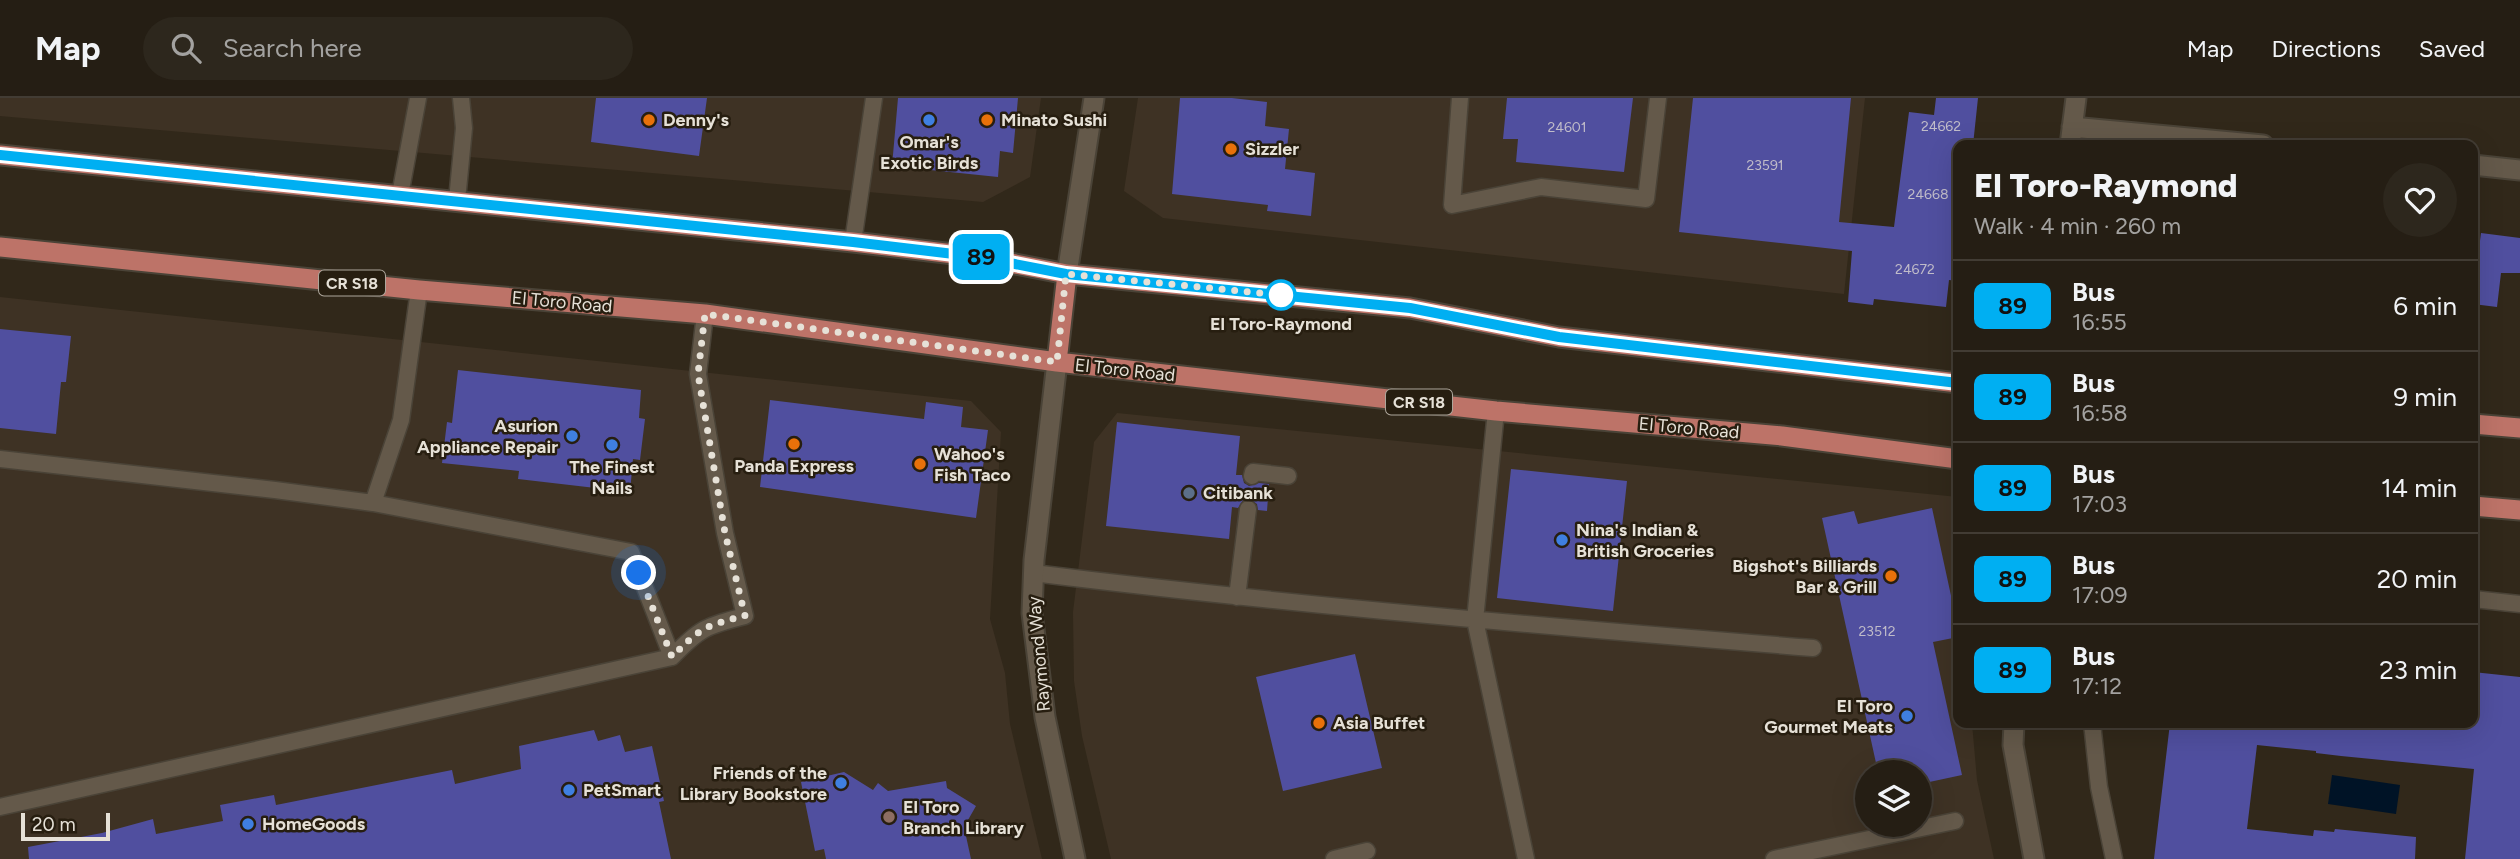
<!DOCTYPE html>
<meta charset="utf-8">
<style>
:root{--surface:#251e14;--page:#2d271d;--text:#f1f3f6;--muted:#a3a2a0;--line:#423c34}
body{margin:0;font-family:Figtree,sans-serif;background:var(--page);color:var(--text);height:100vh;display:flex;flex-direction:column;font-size:26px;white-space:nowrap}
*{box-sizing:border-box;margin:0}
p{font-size:23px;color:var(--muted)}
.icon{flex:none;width:38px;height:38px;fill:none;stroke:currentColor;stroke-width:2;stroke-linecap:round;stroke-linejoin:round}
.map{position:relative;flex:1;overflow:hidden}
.details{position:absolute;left:1953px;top:42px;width:525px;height:588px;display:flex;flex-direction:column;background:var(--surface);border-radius:14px;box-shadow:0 7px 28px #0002,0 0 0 2px var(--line)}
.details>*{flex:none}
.badge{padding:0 14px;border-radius:10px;font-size:24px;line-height:46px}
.tools{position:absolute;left:1855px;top:662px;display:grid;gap:14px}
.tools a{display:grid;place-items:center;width:77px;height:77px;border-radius:50%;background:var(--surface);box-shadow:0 7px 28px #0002,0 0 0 2px var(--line);font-size:35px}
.scale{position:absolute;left:21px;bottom:18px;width:89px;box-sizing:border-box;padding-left:7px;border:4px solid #e6e1d7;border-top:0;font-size:19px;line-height:24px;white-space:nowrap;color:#e6e1d7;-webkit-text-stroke:5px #271e10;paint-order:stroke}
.you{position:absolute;width:35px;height:35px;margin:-18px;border:5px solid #fff;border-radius:50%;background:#1a73e8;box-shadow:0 0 0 10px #1a73e833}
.map>.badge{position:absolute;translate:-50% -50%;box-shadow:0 0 0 4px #fff}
.round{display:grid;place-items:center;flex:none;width:74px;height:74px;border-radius:37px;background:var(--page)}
.summary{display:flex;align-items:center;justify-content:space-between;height:119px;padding:0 21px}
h1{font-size:33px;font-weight:800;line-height:52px}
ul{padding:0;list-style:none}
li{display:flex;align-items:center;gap:21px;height:91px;padding:0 21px;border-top:2px solid var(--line)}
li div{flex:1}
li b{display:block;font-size:26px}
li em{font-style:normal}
li .badge{min-width:77px;font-weight:700;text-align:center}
header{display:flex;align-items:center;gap:42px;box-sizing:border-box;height:98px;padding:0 35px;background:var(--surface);border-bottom:2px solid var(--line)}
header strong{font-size:33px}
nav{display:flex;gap:38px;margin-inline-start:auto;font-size:24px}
.search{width:490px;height:63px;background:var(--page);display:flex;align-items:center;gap:18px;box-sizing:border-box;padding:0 24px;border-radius:38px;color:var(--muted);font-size:26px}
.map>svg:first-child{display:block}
</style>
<header>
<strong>Map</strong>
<div class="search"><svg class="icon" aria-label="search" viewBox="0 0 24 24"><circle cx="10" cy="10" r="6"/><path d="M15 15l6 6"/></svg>Search here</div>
<nav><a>Map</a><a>Directions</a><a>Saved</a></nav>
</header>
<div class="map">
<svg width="2520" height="761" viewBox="0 0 2520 761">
<rect width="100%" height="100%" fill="#31281a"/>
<!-- commercial -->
<path fill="#3e3224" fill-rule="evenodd" d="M 0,0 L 1041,0 L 1030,79 L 983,104 L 0,18 Z
M 1138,0 L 1865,0 L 1844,196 L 1163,120 L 1124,93 Z
M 0,199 L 971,303 L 1001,334 L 990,521 L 1005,575 L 1010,626 L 1042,761 L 0,761 Z
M 1117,315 L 1958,399 L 1958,625 L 1972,625 L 1977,682 L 1994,761 L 1111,761 L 1082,638 L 1074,583 L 1073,514 L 1094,344 ZM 1867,674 L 1920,674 L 1920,726 L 1867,726 Z"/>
<!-- water -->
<path fill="#001326" d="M 2332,677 L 2400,687 L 2396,716 L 2328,706 Z"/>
<!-- building -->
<path fill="#504f9f" d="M 596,0 L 707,0 L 699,58 L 591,44 Z
M 898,0 L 1018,0 L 1013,55 L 1000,53 L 998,79 L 892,68 Z
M 1180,0 L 1232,0 L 1267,4 L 1265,28 L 1289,31 L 1285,71 L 1315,75 L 1311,118 L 1267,113 L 1268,107 L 1172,96 Z
M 1507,0 L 1633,0 L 1624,74 L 1516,64 L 1518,41 L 1503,41 Z
M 1693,0 L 1851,0 L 1839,124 L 1894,129 L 1909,14 L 1934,17 L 1936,0 L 1978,0 L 1973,47 L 1958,47 L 1958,183 L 1949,182 L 1946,209 L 1874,201 L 1873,207 L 1848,204 L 1852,153 L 1679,134 Z
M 2481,135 L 2520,140 L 2520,175 L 2501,175 L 2497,209 L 2473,206 L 2473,165 L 2477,166 Z
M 0,231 L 71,238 L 66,284 L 61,284 L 56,336 L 0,330 Z
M 458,272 L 641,292 L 639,320 L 645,321 L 640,362 L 633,361 L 630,394 L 518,381 L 519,373 L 442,365 L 447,324 L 452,325 Z
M 770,302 L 924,321 L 926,304 L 963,309 L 961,329 L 988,332 L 976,420 L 760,389 Z
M 1117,324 L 1240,338 L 1236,377 L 1242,377 L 1244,385 L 1249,388 L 1259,385 L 1269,386 L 1267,413 L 1258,412 L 1257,406 L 1250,401 L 1243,402 L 1238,410 L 1232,409 L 1229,441 L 1106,428 Z
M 1511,371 L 1627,383 L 1613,513 L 1497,500 Z
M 1932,410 L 1958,530 L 1958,539 L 1933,544 L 1962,677 L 1920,686 L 1920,674 L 1878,674 L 1822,420 L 1854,413 L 1858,426 Z
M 1355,556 L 1382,670 L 1283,693 L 1256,579 Z
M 2473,574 L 2520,579 L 2520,761 L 2465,761 L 2474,671 L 2341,658 L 2316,655 L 2316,653 L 2257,647 L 2247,731 L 2313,738 L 2314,732 L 2334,734 L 2335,731 L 2416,739 L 2415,761 L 2154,761 L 2170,625 L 2473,625 Z
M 594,632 L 598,643 L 620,637 L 625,654 L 652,648 L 664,703 L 659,704 L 671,761 L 29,761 L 28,749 L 102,735 L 153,721 L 156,736 L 223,723 L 220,707 L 274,697 L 276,707 L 452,672 L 455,686 L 521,671 L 519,648 Z
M 844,674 L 873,692 L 878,685 L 888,693 L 946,683 L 947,690 L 976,708 L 964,729 L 971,761 L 826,761 L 824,751 L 815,753 L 801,684 Z"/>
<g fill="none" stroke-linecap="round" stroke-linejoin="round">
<!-- service casing -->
<g stroke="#4a4337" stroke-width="19">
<path id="service" d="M 1460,0 L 1452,107 L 1541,89 L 1646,101 L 1658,0
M 400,97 L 418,0
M 457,102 L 464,30 L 461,0
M 853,144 L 874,0
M 419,192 L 401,322 L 373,405 L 631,454 L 672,559 C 700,530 706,528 745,518 L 725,435 L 698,276 L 705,216
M 1496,313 L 1475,522 L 1526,761
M 0,361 L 275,392 L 373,405
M 1252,378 L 1253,374 L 1288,378
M 1033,475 C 1292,507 1552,529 1813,550
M 1237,499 L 1248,411
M 2473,501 L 2520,506
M 2092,625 L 2099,689 L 2114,761
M 0,709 L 672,559
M 1334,761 L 1367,753
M 1774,761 L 1955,723"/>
</g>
<!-- minor casing -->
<g stroke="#4a4337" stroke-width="23">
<path id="minor" d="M 2072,29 L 2263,47
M 2070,47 L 2076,0
M 2473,67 L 2520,72
M 1067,176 L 1094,0
M 1057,264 L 1034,462 L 1032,515 L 1045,619 L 1075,761
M 2014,625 L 2013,647 L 2034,761"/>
</g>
<!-- primary casing -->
<g stroke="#4a4337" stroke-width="23">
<path id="primary" d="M 0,57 L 853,144 L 979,159 L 1067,176 L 1410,210 L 1559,239 L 1958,285
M 0,149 L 419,192 L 705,216 L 1057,264 L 1496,313 L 1782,338 L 1958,361
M 1057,264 L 1067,176
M 2473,326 L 2520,330
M 2473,408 L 2520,412"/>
</g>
<!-- service -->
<use href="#service" stroke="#64594a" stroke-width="16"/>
<!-- minor -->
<use href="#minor" stroke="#64594a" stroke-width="19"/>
<!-- primary -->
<use href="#primary" stroke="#bd7368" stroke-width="19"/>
</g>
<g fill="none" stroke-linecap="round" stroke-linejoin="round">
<!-- line casing -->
<g stroke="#fff" stroke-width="16">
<path id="line" d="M 0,57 L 853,144 L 979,159 L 1066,176 L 1410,210 L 1559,239 L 1958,285"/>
</g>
<!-- line -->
<use href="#line" stroke="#00aff2" stroke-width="10"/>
<!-- walk -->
<path stroke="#e6e1d7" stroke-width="7" stroke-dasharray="0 12.6" d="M 639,475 L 672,559 C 700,530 706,527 745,518 L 725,435 L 698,276 L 705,216 L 1057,264 L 1066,176 L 1281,197"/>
</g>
<!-- markers -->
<g fill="#e8710a" stroke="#271e10" stroke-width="2.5">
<circle cx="649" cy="22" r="7"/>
<circle cx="987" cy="22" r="7"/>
<circle cx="1231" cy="51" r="7"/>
<circle cx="794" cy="346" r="7"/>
<circle cx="920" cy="366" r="7"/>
<circle cx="1891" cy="478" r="7"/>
<circle cx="1319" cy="625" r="7"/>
</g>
<g fill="#3f7fe0" stroke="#271e10" stroke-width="2.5">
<circle cx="929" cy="22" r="7"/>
<circle cx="572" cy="338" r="7"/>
<circle cx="612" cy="347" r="7"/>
<circle cx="1562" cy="442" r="7"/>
<circle cx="1907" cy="618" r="7"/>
<circle cx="841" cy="685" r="7"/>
<circle cx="569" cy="692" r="7"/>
<circle cx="248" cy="726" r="7"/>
</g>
<circle fill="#fff" stroke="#00aff2" stroke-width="3.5" cx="1281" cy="197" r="14"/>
<circle fill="#5c6f8a" stroke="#271e10" stroke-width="2.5" cx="1189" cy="395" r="7"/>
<circle fill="#8d6e63" stroke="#271e10" stroke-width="2.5" cx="889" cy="719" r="7"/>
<g text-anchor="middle" stroke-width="5" stroke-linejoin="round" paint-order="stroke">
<!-- number labels -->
<g font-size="14" fill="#c0bcc9">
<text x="1941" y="33">24662</text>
<text x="1567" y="34">24601</text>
<text x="1765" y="72">23591</text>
<text x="1928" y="101">24668</text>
<text x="1915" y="176">24672</text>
<text x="1877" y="538">23512</text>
</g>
<!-- shield labels -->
<g fill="#271e10" stroke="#ada69b" stroke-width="2">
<rect x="319" y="172.5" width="66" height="25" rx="5"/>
<rect x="1386" y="291.5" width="66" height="25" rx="5"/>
</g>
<g font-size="16" font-weight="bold" fill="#e6e1d7">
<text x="352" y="191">CR S18</text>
<text x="1419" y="310">CR S18</text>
</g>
<!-- poi labels -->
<g font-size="18" font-weight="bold" fill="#e6e1d7" stroke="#271e10" text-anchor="start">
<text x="663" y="28">Denny's</text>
<text x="1001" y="28">Minato Sushi</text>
<text x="929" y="50" text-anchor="middle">Omar's<tspan x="929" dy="21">Exotic Birds</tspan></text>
<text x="1245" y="57">Sizzler</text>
<text x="558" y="334" text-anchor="end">Asurion<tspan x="558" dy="21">Appliance Repair</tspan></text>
<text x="934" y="362">Wahoo's<tspan x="934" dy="21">Fish Taco</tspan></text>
<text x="794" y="374" text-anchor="middle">Panda Express</text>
<text x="612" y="375" text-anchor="middle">The Finest<tspan x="612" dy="21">Nails</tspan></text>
<text x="1203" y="401">Citibank</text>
<text x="1576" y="438">Nina's Indian &amp;<tspan x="1576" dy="21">British Groceries</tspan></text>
<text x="1877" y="474" text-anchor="end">Bigshot's Billiards<tspan x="1877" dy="21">Bar &amp; Grill</tspan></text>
<text x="1893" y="614" text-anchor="end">El Toro<tspan x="1893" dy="21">Gourmet Meats</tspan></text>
<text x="1333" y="631">Asia Buffet</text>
<text x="827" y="681" text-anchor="end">Friends of the<tspan x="827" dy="21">Library Bookstore</tspan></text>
<text x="583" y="698">PetSmart</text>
<text x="903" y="715">El Toro<tspan x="903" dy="21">Branch Library</tspan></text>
<text x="262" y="732">HomeGoods</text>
</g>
<!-- street labels -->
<g font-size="18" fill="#e6e1d7" stroke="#271e10">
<text transform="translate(562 204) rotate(5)" y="6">El Toro Road</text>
<text transform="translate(1125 272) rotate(6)" y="6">El Toro Road</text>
<text transform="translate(1689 330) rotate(5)" y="6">El Toro Road</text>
<text transform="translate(1039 556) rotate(-95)" y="6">Raymond Way</text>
</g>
<!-- stop labels -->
<g font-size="18" font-weight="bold" fill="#e6e1d7" stroke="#271e10">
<text x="1281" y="232">El Toro-Raymond</text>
</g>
</g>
</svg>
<div class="tools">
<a><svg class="icon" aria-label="layers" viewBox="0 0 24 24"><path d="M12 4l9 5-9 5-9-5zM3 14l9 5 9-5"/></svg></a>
</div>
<div class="scale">20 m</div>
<div class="you" style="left:639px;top:475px"></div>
<b class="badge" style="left:981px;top:159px;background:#00aff2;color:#111">89</b>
<section class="details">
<div class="summary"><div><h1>El Toro-Raymond</h1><p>Walk · 4 min · 260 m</p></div><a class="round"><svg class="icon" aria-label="heart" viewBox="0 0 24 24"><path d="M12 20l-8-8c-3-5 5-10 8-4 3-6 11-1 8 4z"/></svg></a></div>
<ul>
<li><span class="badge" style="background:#00aff2;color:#111">89</span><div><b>Bus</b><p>16:55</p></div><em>6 min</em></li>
<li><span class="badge" style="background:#00aff2;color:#111">89</span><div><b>Bus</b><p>16:58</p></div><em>9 min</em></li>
<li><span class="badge" style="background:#00aff2;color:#111">89</span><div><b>Bus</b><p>17:03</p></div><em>14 min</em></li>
<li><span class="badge" style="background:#00aff2;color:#111">89</span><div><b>Bus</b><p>17:09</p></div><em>20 min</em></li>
<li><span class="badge" style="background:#00aff2;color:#111">89</span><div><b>Bus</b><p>17:12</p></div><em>23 min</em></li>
</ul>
</section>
</div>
